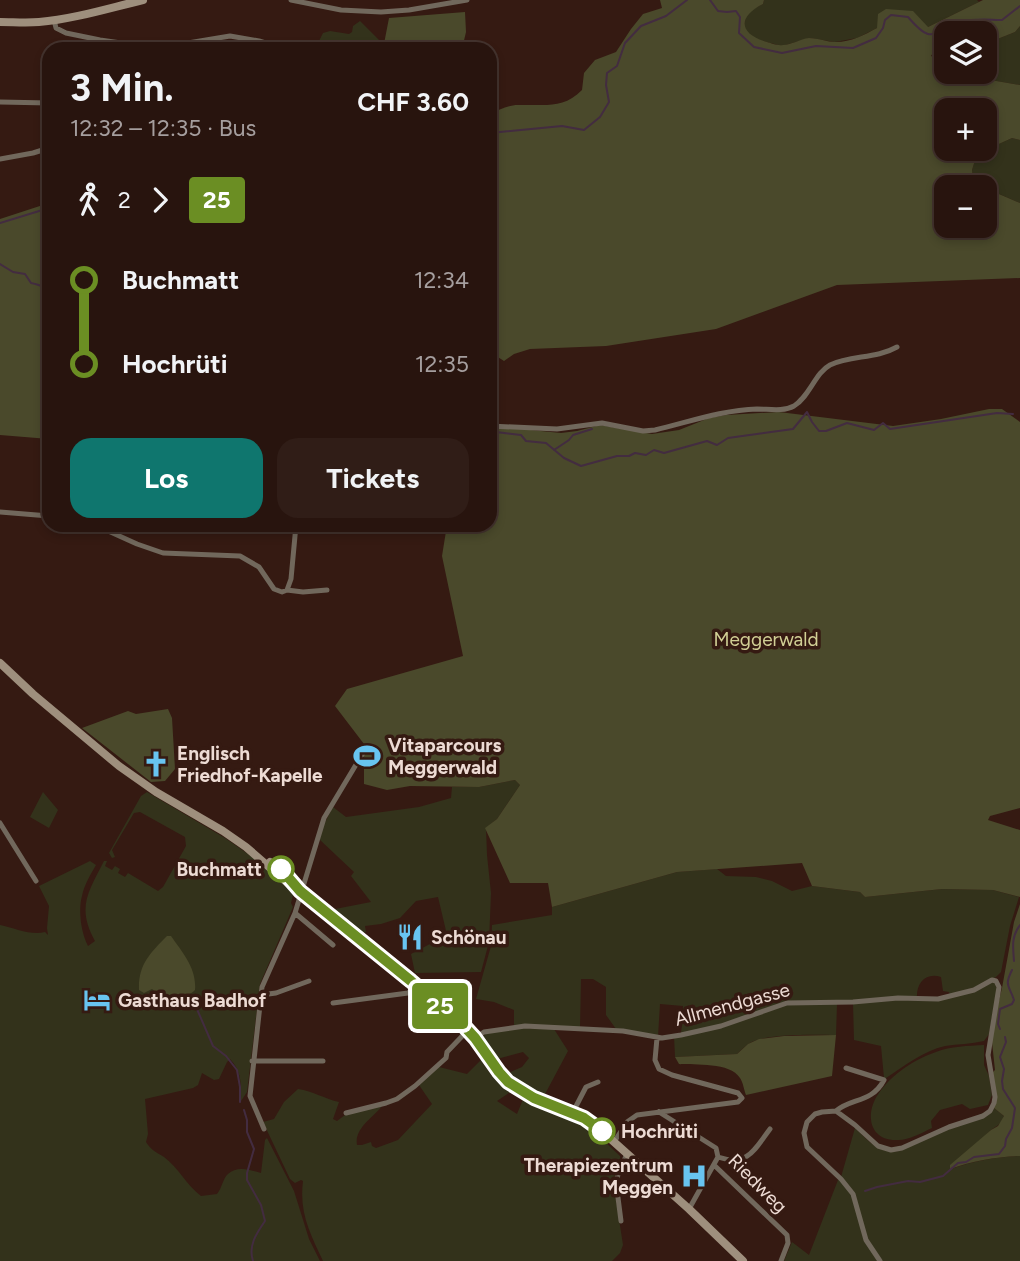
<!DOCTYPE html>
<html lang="de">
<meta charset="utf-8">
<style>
:root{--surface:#28140e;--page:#301d17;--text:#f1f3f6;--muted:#a59e9e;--line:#44332e;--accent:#0f766e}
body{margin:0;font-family:Figtree,sans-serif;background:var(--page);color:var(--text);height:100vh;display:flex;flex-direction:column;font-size:26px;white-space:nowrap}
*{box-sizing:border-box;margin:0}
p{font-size:23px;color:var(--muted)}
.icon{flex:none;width:38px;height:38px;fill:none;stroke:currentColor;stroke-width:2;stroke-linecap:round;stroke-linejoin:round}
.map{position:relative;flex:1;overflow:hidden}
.details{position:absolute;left:42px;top:42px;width:455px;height:490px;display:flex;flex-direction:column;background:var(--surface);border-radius:21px;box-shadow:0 4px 10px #0003,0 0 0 2px var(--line)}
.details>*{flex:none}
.badge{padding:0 14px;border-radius:5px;font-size:24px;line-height:46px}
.buttons{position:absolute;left:934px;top:21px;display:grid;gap:14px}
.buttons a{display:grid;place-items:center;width:63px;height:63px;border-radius:14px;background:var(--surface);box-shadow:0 4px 10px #0003,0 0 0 2px var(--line);font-size:35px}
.map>.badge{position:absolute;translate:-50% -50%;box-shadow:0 0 0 4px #fff}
.legs{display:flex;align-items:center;gap:10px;height:77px;padding:0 28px;font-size:23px}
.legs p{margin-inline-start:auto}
.headline{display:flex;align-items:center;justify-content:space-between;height:119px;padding:0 28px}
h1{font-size:38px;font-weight:700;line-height:52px}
.cta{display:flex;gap:14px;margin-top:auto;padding:14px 28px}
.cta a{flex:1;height:80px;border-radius:21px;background:var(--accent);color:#fff;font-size:28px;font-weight:700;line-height:80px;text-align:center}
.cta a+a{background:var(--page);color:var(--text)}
ul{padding:0 28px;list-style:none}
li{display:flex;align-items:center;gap:24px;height:84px;font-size:26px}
li i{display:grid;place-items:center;width:10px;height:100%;margin:0 9px;background:currentColor}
li i::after{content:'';width:18px;height:18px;margin:-9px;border:5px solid;border-radius:50%;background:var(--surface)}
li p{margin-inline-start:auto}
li:first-child i{background:linear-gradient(#0000 50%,currentColor 0)}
li:last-child i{background:linear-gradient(currentColor 50%,#0000 0)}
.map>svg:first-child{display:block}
</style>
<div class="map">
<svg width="1020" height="1261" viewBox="0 0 1020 1261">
<rect width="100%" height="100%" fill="#351a12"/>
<!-- green -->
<path fill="#33321b" d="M 764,0 L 977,0 L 979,2 L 928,27 L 877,28 L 857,38 L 835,42 L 810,38 L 782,46 L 755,39 L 747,32 L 744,26 L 746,17 L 751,10 L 763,4 Z
M 360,21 L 381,42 L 373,49 L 318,49 L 319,41 L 323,33 L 330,31 L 349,34 L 352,32 L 353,26 Z
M 1020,26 L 1020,85 L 985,79 L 970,72 L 985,72 L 985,44 L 1015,32 Z
M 1012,138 L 1020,140 L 1020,203 L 992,191 L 985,191 L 985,187 L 974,187 L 972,170 L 977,154 Z
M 515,780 L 520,785 L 497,819 L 486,828 L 487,855 L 491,893 L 489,942 L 481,972 L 415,973 L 411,954 L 447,935 L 438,897 L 416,901 L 400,918 L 381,924 L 365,926 L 366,932 L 361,933 L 330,910 L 371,902 L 351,876 L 354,872 L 319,839 L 322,828 L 333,807 L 346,817 L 419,807 L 451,798 L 452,787 L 479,787 Z
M 43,792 L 58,810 L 49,828 L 30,817 Z
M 147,792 L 225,838 L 251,856 L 290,890 L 293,895 L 291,903 L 293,907 L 260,984 L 247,1092 L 241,1101 C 241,1085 242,1071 230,1059 L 227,1062 L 219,1079 L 214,1080 L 202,1073 L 198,1085 L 193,1088 L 145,1099 L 148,1134 L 146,1142 C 151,1150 156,1152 164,1157 C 179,1168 186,1185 201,1196 L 217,1194 C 222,1188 223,1178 228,1174 C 237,1165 251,1170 261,1173 L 265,1140 L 267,1138 L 294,1191 L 309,1239 L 320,1261 L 0,1261 L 0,925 C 14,928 32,936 45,932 L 48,935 L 47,928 L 49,906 L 39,886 L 90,861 L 96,865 C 91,874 84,885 82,896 C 78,910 81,933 88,946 L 95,941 C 76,907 89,891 104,861 L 107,861 L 105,866 L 112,870 L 115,866 L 120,869 L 118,873 L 125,877 L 128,873 L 158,891 L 163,887 L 186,846 L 185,837 L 140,812 L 134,813 L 112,850 L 115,857 L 112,858 L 109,853 L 141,796 Z
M 717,869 L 726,876 L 756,877 L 772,881 L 792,891 L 812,886 L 860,892 L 865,897 L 942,889 L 993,890 L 1019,897 L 1010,926 L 1001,972 L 996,977 L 979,986 L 950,995 L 949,992 L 943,991 L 941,977 C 926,972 916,983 917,998 L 837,1004 L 836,1035 C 814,1035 769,1033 750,1043 C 745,1046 741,1050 737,1054 L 675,1057 L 674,1036 L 681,1035 L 683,1006 L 660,1004 L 658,1037 L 616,1029 L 606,1015 L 606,987 L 593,979 L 581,979 L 580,1028 L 514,1025 L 514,1010 L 494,1002 L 476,999 L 491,946 L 492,925 L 552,915 L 552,907 L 677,872 Z
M 992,982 L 995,982 L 997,989 L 989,1034 L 984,1041 C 971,1044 958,1044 945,1046 C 923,1051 904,1066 886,1078 L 884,1078 L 881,1046 L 854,1040 L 853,1003 L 895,999 L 935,1001 Z
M 520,1028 L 554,1029 L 568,1051 L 544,1096 L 521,1085 L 508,1073 L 522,1067 L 529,1058 L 523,1052 L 497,1059 L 482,1037 L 487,1033 Z
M 984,1045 L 984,1065 L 989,1076 L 992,1095 L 988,1105 L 970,1109 L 962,1104 L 940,1110 L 931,1121 L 932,1128 C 921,1133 908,1141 896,1140 C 868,1140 865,1112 879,1093 C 892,1074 915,1059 936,1052 C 951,1046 968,1046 984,1045 Z
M 485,1056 L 482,1062 L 492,1076 L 496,1074 L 512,1091 L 497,1101 L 517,1114 L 524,1097 L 574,1117 L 588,1126 L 620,1156 L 621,1165 L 615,1193 L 623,1245 L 620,1253 L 612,1261 L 323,1261 C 310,1233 299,1213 303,1181 L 301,1180 L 295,1183 L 290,1179 L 263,1122 L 274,1119 L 284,1102 L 298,1089 C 313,1091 325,1099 339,1102 L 333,1119 L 337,1121 L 345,1115 L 383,1105 C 374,1117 354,1128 357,1145 L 362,1145 L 371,1142 L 372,1146 L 376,1148 L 398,1140 L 432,1104 L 419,1085 L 439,1067 L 467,1074 Z
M 994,1108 L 1004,1116 C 1002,1123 997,1126 991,1130 L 951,1169 C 974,1161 996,1157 1020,1156 L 1020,1261 L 784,1261 L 792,1242 L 809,1255 L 838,1180 L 841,1177 L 855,1128 C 869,1141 878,1154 899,1151 Z"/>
<!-- forest -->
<path fill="#4a492b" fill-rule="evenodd" d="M 660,0 L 764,0 L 763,4 C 737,17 739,34 767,42 C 771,43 778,46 783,45 C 791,45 800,39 809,38 C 818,38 827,42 836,42 C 851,42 864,35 877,28 L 878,14 L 886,9 L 913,11 L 928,27 L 983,0 L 1020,0 L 1020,26 L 1015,32 L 985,44 L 985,33 L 947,33 L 947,51 L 933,53 L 931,56 L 947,62 L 947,72 L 970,72 L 985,79 L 1020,85 L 1020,140 L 1012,138 L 977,154 L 972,170 L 974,187 L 947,187 L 947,226 L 985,226 L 985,191 L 992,191 L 1020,203 L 1020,278 L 837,285 L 716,329 L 606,346 L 530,349 L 514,354 L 504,361 L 490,352 L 490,114 C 499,110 508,105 518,105 C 544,104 562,110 582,90 L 584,73 L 595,60 L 616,52 L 631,29 L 643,14 L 662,8 ZM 947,110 L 985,110 L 985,149 L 947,149 Z
M 465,12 L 466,32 L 462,49 L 383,49 L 389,18 Z
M 49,203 L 49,439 L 0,435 L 0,219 Z
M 989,409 L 1002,409 L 1020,422 L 1020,808 L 990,816 L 988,820 L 1020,830 L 1020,897 L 993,890 L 942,889 L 865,897 L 860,892 L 812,886 L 802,863 L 677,872 L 552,907 L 548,883 L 510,883 L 485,828 L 497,819 L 520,785 L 515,780 L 479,787 L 410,786 L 387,790 L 364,784 L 364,744 L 335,706 L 347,689 L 463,656 L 442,556 L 447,525 L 490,525 L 490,426 L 561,433 L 577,431 L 600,425 L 652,434 L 679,430 L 709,418 L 726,415 L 779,412 L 893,426 L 941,419 Z
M 168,709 L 172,718 L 175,769 L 165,781 L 151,782 L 82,728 L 128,711 L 136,714 Z
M 1020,904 L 1020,1156 C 995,1157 973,1161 950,1169 L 950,1165 L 991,1130 L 998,1126 L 1004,1116 L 994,1108 L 992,1073 L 995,1070 L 991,1033 L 1002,988 L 1014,922 Z
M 167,936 L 171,936 C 182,952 197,968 195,990 C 187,998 173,1001 162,996 C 158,994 155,991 152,989 L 144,993 L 139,990 C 138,965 150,953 167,936 Z
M 836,1035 L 832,1076 L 746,1095 C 744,1090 743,1082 740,1078 C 730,1062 695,1065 679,1064 L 675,1057 L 737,1054 L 748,1044 L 759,1039 L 784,1036 Z"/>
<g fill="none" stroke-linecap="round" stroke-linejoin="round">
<!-- stream -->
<path stroke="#432c40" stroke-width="2" d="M 710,0 L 718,11 L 727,12 L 736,11 L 740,17 L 739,33 L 754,47 L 782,53 L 816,46 L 853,48 L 876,38 L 883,28 L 885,20 L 891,15 L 908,17 C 933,46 932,32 962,22 C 975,18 988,20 1002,20 L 1020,6
M 490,133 L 562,126 L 584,130 L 600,117 L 609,102 L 606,85 L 607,73 L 617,66 L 625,43 L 641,26 L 666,16 L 687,0
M 0,223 L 49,208
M 0,264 L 13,272 L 25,274 L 31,283 C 50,287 40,289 49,301
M 49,372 L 49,390
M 496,432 L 521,435 L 526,441 L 546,443 L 564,458 L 581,466 L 617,456 L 629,456 L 635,453 L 646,455 L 654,450 L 664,453 L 707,441 L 717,445 L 728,438 L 793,429 L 807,412 L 812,422 L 819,431 L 826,431 L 847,423 L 874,430 L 883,423 L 890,429 L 997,413 L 1013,414
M 554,450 L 569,440 L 573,435 L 592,429
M 1014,961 C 1013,947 1011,937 1020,925
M 187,995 L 193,1000 L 213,1046 L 226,1056 L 237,1070 L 240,1087 L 240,1102
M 1000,1029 L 998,1024 L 1000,1009 L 1012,1004 L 1014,1000 C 1009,985 1004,986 1012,970
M 244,1110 L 247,1120 L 247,1132 L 254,1149 L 247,1173 L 247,1180 L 261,1205 L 265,1221 C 256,1234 248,1246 253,1261
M 865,1191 L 877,1187 L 908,1181 L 920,1182 L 943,1176 L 958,1163 L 966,1162 L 974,1157 L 999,1154 L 1005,1146 L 1006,1139 L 1012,1128 L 1015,1108 L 1003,1089 L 1002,1081 L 1004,1069 L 1000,1057 L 1006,1042 L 1005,1037"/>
<!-- street -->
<path stroke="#71685c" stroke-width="5" d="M 291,0 L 341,10 L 381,12 L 409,10 L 467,0
M 54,20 L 56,28 L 66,33 L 100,40 L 149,47 L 170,46 L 230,36 L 259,41 L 285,49
M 0,102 L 49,103
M 0,159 L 33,153 L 49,148
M 490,426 L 557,429 L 602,423 L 643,431 L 655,430 C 689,422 722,410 757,409 C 769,409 783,412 794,406 C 810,396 815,373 830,365 C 851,355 876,359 897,347
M 0,512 L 49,516
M 95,525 L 137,544 L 163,553 L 240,556 L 259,567 L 274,589 L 282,592 L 287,590 L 291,579 L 296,525
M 287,590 L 303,592 L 327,590
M 0,823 L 36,881
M 295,913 L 333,945
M 261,995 L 276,993 L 309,981
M 333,1003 L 408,993 L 417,985
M 475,1038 L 484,1032 L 525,1026 L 623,1031 L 662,1038 L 681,1035 L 721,1026 L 787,1003 L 853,1002 L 898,998 L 938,999 L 974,990 L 992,980 L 996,981 L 999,987 L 988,1055 L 995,1097 L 994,1103 L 990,1111 L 983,1116 L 949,1127 L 902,1148 L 891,1150 L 878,1146 L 855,1125 L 836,1111 L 822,1112 L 815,1114 L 807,1122 L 804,1133 L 807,1147 L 841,1179 L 853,1194 L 866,1240 L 880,1261
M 252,1061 L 323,1061
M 836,1111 C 851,1098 872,1103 884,1080 L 846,1068
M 573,1112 L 586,1087 L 598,1082
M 659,1112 L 716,1148 L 718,1157 L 689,1209
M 346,1113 L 386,1103 L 397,1099 L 415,1086 L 436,1067 L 446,1058 L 447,1052 L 468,1030
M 264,1129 L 250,1096 L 262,987 L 295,913 L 324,818 L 366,748
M 614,1142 L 627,1122 L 637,1115 L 738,1102 L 742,1098 L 738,1093 L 672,1075 L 659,1069 L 655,1060 L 657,1038
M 718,1157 C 748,1167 754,1150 770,1129
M 714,1165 L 787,1235 L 788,1243 L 781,1261
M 621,1221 L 616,1182 L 619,1171 L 627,1154"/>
<!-- secondary -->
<path stroke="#9e8f7d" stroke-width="8" d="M 0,22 C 13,22 26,23 39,22 C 74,19 109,8 143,0
M 0,663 L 33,694 L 119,766 L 156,792 L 223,831 L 246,847 L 291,886 L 300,891 C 356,936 414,979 466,1028 C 484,1045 493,1071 513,1086 C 537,1105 571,1106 595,1125 L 689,1209 L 743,1261
M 270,862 L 288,876 L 297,886"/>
</g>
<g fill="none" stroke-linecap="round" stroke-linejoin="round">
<!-- line-1 casing -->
<g stroke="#fff" stroke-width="16">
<path id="line-1" d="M 281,869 L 300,891 L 411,981 L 464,1026 L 475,1038 L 499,1072 L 508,1082 L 534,1098 L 584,1118 L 602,1131"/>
</g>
<!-- line-1 -->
<use href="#line-1" stroke="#6b8e23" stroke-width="10"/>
</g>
<!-- icons -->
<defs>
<g id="stadium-bare" transform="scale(2.1)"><path d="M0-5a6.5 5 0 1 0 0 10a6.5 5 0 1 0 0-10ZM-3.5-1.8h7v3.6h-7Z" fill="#68c4f0" stroke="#351a12" stroke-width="2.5" paint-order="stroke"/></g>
<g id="church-bare" transform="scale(2.1)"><path d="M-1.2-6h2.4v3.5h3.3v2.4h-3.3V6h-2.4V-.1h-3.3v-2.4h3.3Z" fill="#68c4f0" stroke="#351a12" stroke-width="2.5" paint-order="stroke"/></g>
<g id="restaurant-bare" transform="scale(2.1)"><path d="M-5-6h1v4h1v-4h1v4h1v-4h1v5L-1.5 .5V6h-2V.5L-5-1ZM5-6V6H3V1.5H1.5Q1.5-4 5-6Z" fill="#68c4f0" stroke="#351a12" stroke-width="2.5" paint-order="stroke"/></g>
<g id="hotel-bare" transform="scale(2.1)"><path d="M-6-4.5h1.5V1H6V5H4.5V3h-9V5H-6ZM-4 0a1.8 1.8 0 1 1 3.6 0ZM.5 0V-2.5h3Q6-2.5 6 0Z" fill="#68c4f0" stroke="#351a12" stroke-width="2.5" paint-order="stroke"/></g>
<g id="hospital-bare" transform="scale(2.1)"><path d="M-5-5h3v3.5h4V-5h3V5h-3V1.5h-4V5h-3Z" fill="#68c4f0" stroke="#351a12" stroke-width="2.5" paint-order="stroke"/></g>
</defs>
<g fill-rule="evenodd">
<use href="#stadium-bare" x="367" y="756"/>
<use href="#church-bare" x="156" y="764"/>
<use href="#restaurant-bare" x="410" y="937"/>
<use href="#hotel-bare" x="97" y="1000"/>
<use href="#hospital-bare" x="694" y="1176"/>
</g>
<!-- markers -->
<g fill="#fff" stroke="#6b8e23" stroke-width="3.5">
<circle cx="281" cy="869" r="12"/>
<circle cx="602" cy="1131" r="12"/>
</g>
<g text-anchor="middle" stroke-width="7" stroke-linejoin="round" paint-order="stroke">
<!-- park labels -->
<g font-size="19" fill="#d1cf95" stroke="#351a12">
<text x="766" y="646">Meggerwald</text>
</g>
<!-- poi labels -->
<g font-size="19" font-weight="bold" fill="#eddbd4" stroke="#351a12" text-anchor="start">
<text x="388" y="752">Vitaparcours<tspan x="388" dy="22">Meggerwald</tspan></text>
<text x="177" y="760">Englisch<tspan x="177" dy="22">Friedhof-Kapelle</tspan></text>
<text x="431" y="944">Schönau</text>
<text x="118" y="1007">Gasthaus Badhof</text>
<text x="673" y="1172" text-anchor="end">Therapiezentrum<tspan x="673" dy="22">Meggen</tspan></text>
</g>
<!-- stop labels -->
<g font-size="19" font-weight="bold" fill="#eddbd4" stroke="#351a12" text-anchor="end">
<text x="262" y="876">Buchmatt</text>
<text x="621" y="1138" text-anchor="start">Hochrüti</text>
</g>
<!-- street labels -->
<g font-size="19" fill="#eddbd4" stroke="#351a12">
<text transform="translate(732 1004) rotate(-15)" y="7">Allmendgasse</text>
<text transform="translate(758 1183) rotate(45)" y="7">Riedweg</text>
</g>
</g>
</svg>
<div class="buttons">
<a><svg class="icon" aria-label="layers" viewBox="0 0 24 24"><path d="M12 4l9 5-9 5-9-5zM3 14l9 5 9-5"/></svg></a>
<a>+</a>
<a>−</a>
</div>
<b class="badge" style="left:440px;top:1006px;background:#6b8e23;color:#fff">25</b>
<section class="details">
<div class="headline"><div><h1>3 Min.</h1><p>12:32 – 12:35 · Bus</p></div><b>CHF 3.60</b></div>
<div class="legs"><svg class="icon" aria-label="walk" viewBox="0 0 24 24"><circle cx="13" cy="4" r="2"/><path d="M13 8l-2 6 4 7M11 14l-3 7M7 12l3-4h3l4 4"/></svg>2<svg class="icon" aria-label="forward" viewBox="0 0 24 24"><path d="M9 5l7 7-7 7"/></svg><b class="badge" style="background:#6b8e23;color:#fff">25</b></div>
<ul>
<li><i style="color:#6b8e23"></i><b>Buchmatt</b><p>12:34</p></li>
<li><i style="color:#6b8e23"></i><b>Hochrüti</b><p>12:35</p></li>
</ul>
<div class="cta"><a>Los</a><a>Tickets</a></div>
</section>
</div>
